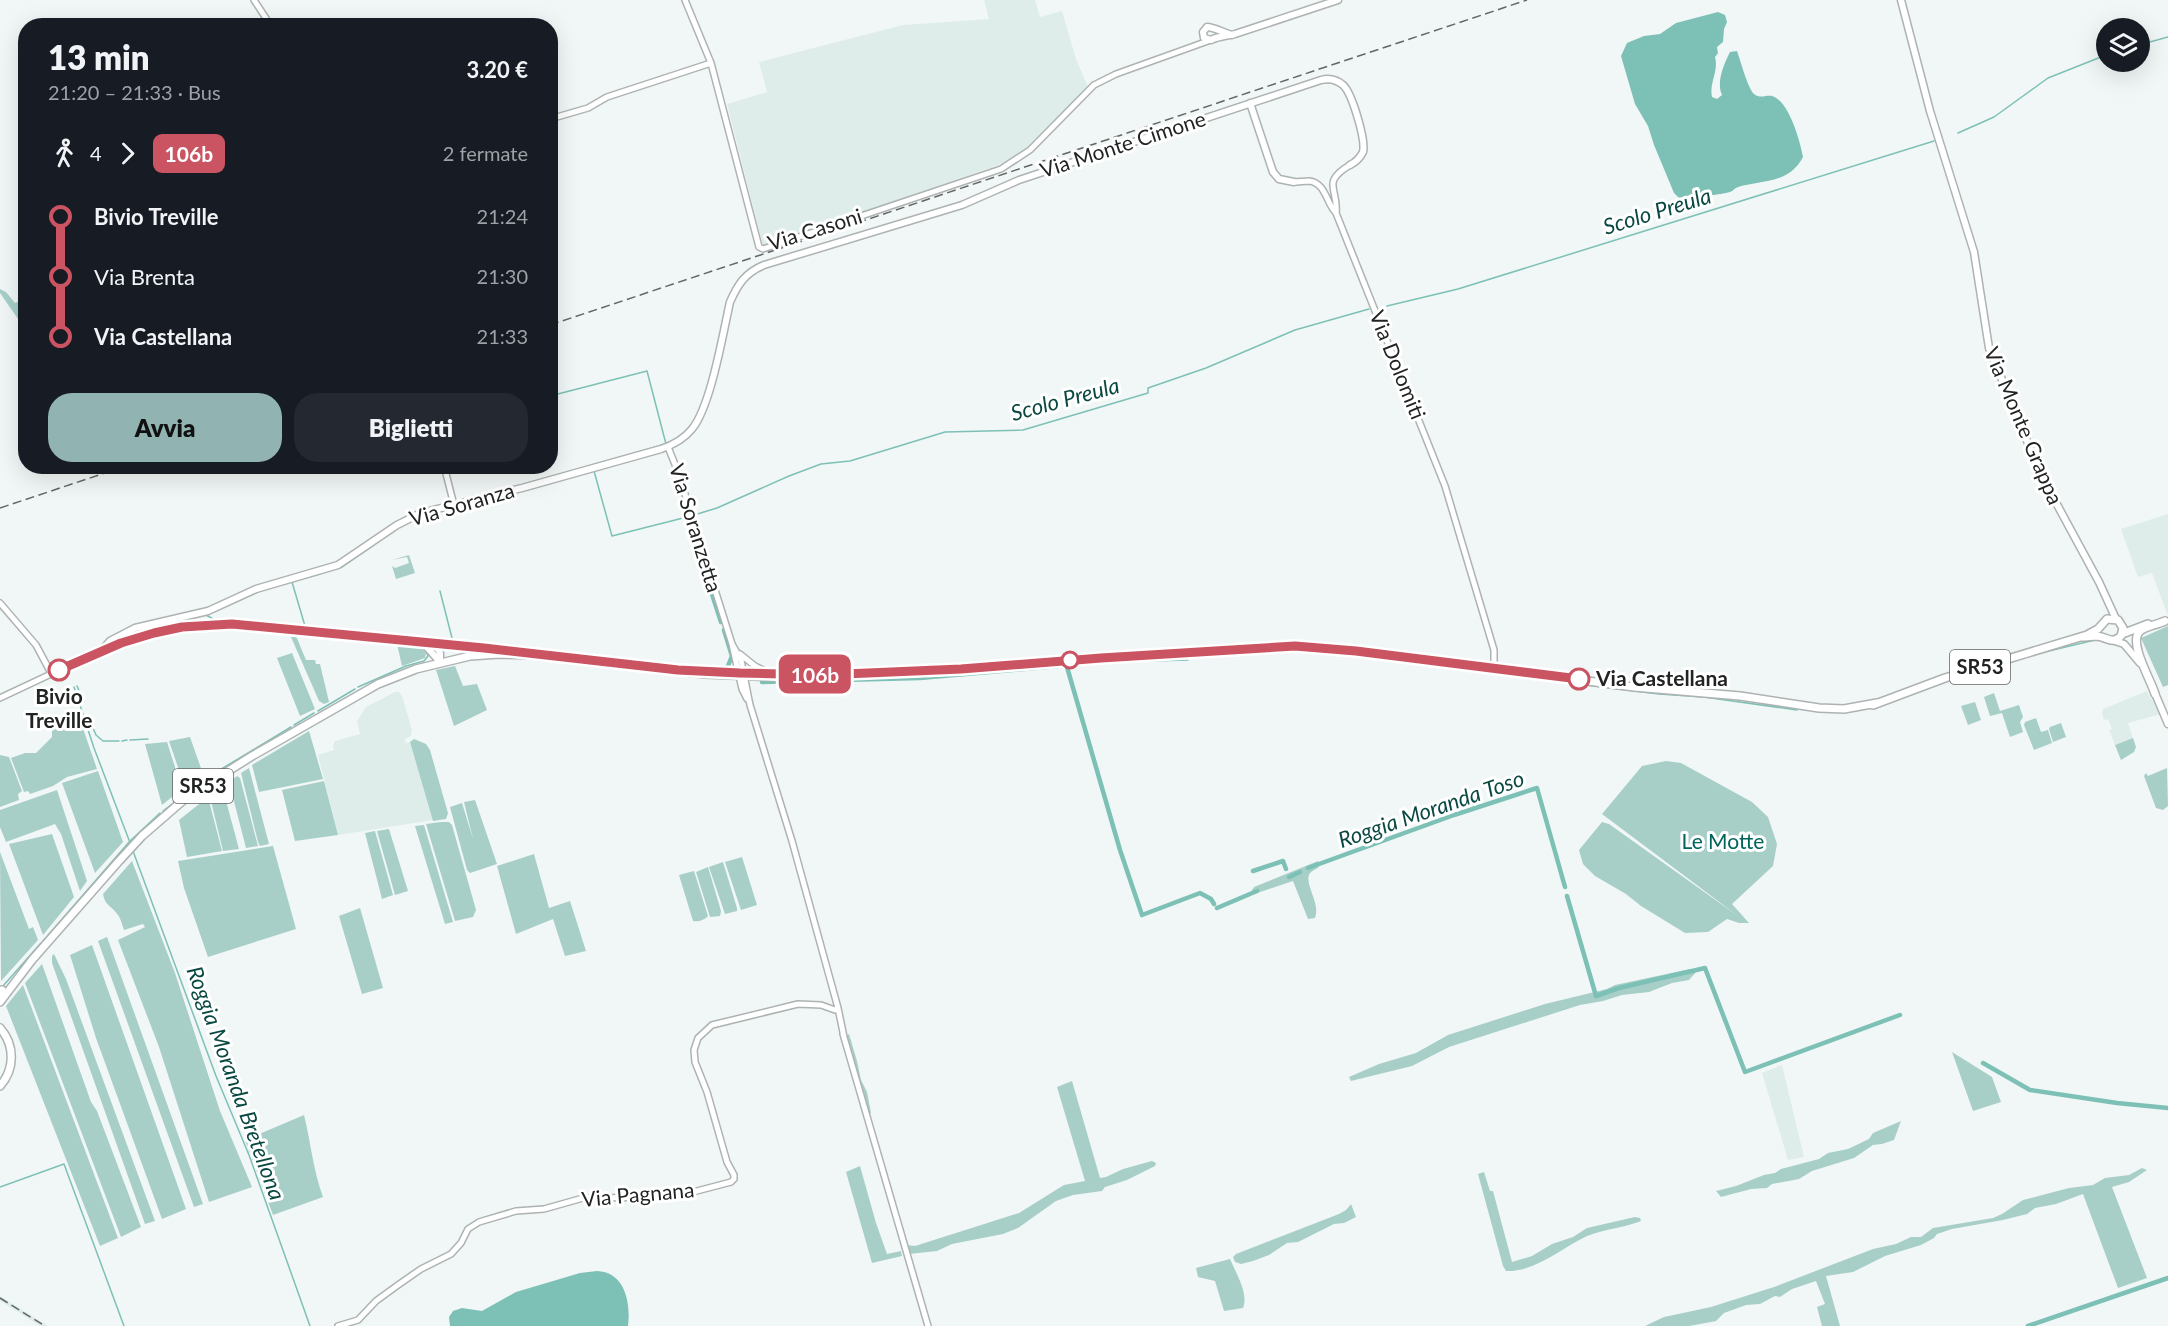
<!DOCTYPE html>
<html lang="it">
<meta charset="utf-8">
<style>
:root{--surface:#171b24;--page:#242831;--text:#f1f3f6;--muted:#9ea1a6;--accent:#91b4b2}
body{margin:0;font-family:Lato,sans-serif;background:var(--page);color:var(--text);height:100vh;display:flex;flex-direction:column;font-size:22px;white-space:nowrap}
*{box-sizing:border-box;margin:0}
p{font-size:20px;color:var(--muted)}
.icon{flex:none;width:33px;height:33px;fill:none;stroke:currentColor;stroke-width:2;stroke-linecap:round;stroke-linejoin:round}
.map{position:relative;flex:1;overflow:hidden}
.sheet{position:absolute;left:18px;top:18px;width:540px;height:456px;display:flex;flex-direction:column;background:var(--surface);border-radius:24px;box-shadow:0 6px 24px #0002}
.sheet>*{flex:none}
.badge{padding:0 12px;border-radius:9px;font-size:21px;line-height:39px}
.controls{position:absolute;left:2096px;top:18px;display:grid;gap:12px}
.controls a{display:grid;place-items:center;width:54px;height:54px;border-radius:50%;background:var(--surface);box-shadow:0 6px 24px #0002;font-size:30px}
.map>.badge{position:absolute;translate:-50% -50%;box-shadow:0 0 0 3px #fff}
.legs{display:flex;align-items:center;gap:9px;height:66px;padding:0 30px;font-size:20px}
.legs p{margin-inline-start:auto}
.head{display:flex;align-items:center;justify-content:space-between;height:102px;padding:0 30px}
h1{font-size:33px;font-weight:800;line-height:45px}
.primary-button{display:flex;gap:12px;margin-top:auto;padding:12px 30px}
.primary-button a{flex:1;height:69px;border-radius:24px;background:var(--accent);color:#111;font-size:24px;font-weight:800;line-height:69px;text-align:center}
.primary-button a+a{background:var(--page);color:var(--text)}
ul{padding:0 30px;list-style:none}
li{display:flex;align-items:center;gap:21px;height:60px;font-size:22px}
li i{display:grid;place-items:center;width:9px;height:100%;margin:0 8px;background:currentColor}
li i::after{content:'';width:15px;height:15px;margin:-8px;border:4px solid;border-radius:50%;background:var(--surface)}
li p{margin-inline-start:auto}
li:first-child i{background:linear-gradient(#0000 50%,currentColor 0)}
li:last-child i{background:linear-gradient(currentColor 50%,#0000 0)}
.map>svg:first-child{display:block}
</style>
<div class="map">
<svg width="2168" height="1326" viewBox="0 0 2168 1326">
<rect width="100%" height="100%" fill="#f1f7f6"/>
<!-- built -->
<path fill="#deedea" d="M 984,0 L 1035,0 L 1040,17 L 1062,11 L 1076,59 L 1088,87 L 1018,156 L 1004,163 L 763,246 L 727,104 L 767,92 L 759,62 L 903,25 L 989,19 Z
M 2168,514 L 2168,616 L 2152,573 L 2138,577 L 2121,529 Z
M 2147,691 L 2151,699 L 2153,698 L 2161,714 L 2128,723 L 2133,738 L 2115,745 L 2109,730 L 2112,729 L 2108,719 L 2104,720 L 2102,714 L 2103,709 Z
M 395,692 L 399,692 L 402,696 L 412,730 L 411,736 L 405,739 L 406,743 L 410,742 L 433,820 L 338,835 L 318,755 L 334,750 L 333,745 L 335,741 L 360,734 L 357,721 L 366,707 Z
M 1782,1065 L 1804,1157 L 1788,1160 L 1762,1073 Z
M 0,1296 L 48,1326 L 40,1326 L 0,1301 Z"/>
<!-- green -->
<path fill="#a7cfc8" d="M 0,289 L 6,292 L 15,303 L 24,299 L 25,329 L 0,293 Z
M 409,555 L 415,573 L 396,579 L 392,566 L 395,568 L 409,563 L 407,557 L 392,560 Z
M 2168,626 L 2168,685 L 2163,687 L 2141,638 Z
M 296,636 L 306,660 L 315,660 L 316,664 L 320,664 L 329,702 L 324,704 L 319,701 L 291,637 Z
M 397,644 L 422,648 L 426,653 L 425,658 L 402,666 Z
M 292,653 L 315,709 L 300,716 L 277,658 Z
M 455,666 L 463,686 L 477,684 L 487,710 L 454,726 L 436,670 Z
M 1994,693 L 2000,711 L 2019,705 L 2023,717 L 2020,722 L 2023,732 L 2010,737 L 2002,713 L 1990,716 L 1984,697 Z
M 1975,702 L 1981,720 L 1968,725 L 1961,706 Z
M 78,714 L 97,769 L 67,777 L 53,786 L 30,794 L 28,791 L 24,792 L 11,758 L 25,753 L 36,753 L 52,737 L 52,725 Z
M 2036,718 L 2041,732 L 2048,730 L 2052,743 L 2034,750 L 2024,725 L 2025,722 Z
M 2061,723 L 2066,737 L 2053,742 L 2049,729 L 2050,727 Z
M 309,731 L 323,779 L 259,792 L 252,765 Z
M 190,737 L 203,774 L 185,788 L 169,741 Z
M 2133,738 L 2136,747 L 2134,752 L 2121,760 L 2115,745 Z
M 414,739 L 426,744 L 430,750 L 448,813 L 446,819 L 433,821 L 410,742 Z
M 167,742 L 182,789 L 162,805 L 145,744 Z
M 0,755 L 9,757 L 22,791 L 18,794 L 19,800 L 0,807 Z
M 1666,761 L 1681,763 L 1752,802 L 1768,817 L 1777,844 L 1773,866 L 1732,904 L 1749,923 L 1739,923 L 1727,919 L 1708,932 L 1685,933 L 1641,906 L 1626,894 L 1595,876 L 1583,864 L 1579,850 L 1602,822 L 1609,824 L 1738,916 L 1602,814 L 1642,766 Z
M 249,768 L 269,844 L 260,846 L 258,842 L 241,773 Z
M 2167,768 L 2168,806 L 2163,810 L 2156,808 L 2144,776 L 2146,773 L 2148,776 Z
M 98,771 L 123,842 L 95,873 L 62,783 Z
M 237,776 L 240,778 L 258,846 L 246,848 L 229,782 Z
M 324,781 L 338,835 L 295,841 L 282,790 Z
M 222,786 L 239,849 L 223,851 L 210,797 Z
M 57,790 L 87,881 L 80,891 L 61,834 L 55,824 L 6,842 L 0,827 L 0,810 Z
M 208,797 L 222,851 L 187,857 L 179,820 Z
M 475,800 L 497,864 L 470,873 L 467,870 L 450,807 L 462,803 L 473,839 L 464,802 Z
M 441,822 L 449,822 L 452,825 L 476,910 L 473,917 L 455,921 L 426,824 Z
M 424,825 L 453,922 L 445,924 L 415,826 Z
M 389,829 L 408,891 L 395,895 L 377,831 Z
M 375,831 L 393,895 L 382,899 L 365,833 Z
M 52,834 L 74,897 L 43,935 L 9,844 Z
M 273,846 L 296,929 L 208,957 L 184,888 L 178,861 Z
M 0,852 L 29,929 L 33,927 L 38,940 L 1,981 Z
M 534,854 L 549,908 L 570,901 L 586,951 L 565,956 L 553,919 L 516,934 L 497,866 Z
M 742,857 L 757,905 L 741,910 L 725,862 Z
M 132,861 L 175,973 L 220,1111 L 252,1187 L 209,1202 L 159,1047 L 118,940 L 145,927 L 143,924 L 124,930 C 122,925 121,919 118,915 C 112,906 105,906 103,894 Z
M 1318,861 L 1319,867 C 1316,869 1312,871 1310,873 C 1303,883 1321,903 1315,918 L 1308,919 L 1293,881 L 1236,900 L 1249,895 L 1254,887 Z
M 723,862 L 737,908 L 737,911 L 725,914 L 709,867 Z
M 708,867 L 721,911 L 720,916 L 710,917 L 696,872 Z
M 694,871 L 708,916 C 705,920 698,922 693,921 L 679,875 Z
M 360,908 L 383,988 L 362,994 L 339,916 Z
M 107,937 L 203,1204 L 194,1207 L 98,941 Z
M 92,945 L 186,1209 L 162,1219 L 96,1038 L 70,955 Z
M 54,954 L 66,979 L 155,1221 L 145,1224 L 52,963 L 52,956 Z
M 42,964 L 91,1102 L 97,1111 L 141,1227 L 121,1237 L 25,983 Z
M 1690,969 L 1697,971 L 1689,980 L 1672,983 L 1649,992 L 1622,995 L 1603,1001 L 1580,1005 L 1449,1047 L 1412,1066 L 1351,1081 L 1349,1077 L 1379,1064 L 1416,1053 L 1448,1035 L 1545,1004 L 1607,989 L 1615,985 Z
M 23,985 L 118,1238 L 100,1246 L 6,1006 Z
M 849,1034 L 857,1061 L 861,1080 L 867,1092 L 871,1113 L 869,1114 L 845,1037 Z
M 1952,1052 L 1992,1077 L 2001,1102 L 1973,1111 Z
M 1072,1081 L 1100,1178 L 1106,1177 L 1123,1169 L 1152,1161 L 1156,1163 L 1155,1166 L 1127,1180 L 1105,1187 L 1102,1191 L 1073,1195 L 1056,1201 L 1018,1228 L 1003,1234 L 952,1244 L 937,1251 L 909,1254 L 907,1245 L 915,1246 L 1019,1213 L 1064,1185 L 1085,1181 L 1057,1087 Z
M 304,1115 C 311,1143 313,1170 323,1197 L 273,1215 L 245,1140 Z
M 1901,1121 L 1894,1140 L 1882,1144 L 1873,1145 L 1854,1158 L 1812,1171 L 1799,1179 L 1772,1184 L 1767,1188 L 1751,1189 L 1721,1197 L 1716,1191 L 1736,1186 L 1764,1175 L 1775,1173 L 1781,1169 L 1819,1159 L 1828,1153 L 1848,1149 L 1869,1139 L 1873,1133 Z
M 860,1166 L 876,1223 L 887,1254 L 901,1251 L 902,1256 L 872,1263 L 846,1172 Z
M 2142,1168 L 2147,1170 L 2129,1182 L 2112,1187 L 2147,1278 L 2118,1288 L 2083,1194 L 2056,1204 L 2035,1208 L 2027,1214 L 2003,1220 L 1952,1229 L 1937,1234 L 1934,1238 L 1921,1245 L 1885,1256 L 1853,1272 L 1826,1276 L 1840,1326 L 1822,1326 L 1817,1307 L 1825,1304 L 1816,1281 L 1792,1289 L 1780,1297 L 1775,1296 L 1760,1304 L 1746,1305 L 1724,1313 L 1716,1321 L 1689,1326 L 1645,1326 L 1664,1317 L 1711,1307 L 1774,1287 L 1873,1249 L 1896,1244 L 1911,1237 L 1921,1237 L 1933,1228 L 1993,1218 L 2002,1214 L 2023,1200 L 2069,1188 L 2093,1185 L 2105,1178 L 2129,1175 Z
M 1484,1172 L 1490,1191 L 1493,1191 L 1512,1262 L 1532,1256 L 1552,1244 L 1573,1237 L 1587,1228 L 1635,1217 L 1640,1218 L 1641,1221 C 1624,1228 1604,1229 1587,1236 C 1561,1248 1536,1272 1506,1271 L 1503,1266 L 1478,1174 Z
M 1351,1204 L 1356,1217 L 1344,1223 L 1334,1224 L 1298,1242 L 1287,1243 L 1269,1255 L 1253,1261 L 1241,1264 L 1235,1262 L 1233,1257 L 1236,1254 L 1339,1214 L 1346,1210 Z
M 1230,1259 C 1236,1273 1249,1294 1243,1308 L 1224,1311 L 1215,1281 L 1198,1277 L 1196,1268 Z"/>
<!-- water -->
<path fill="#7dc0b6" d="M 1718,12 L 1725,15 L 1727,22 L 1724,29 L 1723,42 L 1717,47 L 1718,53 L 1715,57 C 1719,71 1709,83 1712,97 L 1717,99 L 1722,95 C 1716,82 1724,64 1730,52 L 1737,51 C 1740,59 1748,89 1754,94 C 1760,99 1766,95 1772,96 C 1789,101 1800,141 1803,157 C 1789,184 1762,180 1738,187 C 1735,188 1733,191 1730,192 C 1725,193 1716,195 1711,195 C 1701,196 1689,194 1679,198 L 1674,193 L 1654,145 L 1648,126 L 1635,104 L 1621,56 L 1627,43 L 1644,36 L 1660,34 L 1676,23 Z
M 597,1271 C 625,1272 631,1303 628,1326 L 450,1326 L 449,1317 L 453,1311 L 462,1308 L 482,1311 L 516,1292 L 580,1273 Z"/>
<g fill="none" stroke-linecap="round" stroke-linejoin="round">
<!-- stream -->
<path stroke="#7dc0b6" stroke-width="1.5" d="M 264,11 L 274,26
M 2139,45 L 2168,37
M 1958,133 L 1994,117 L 2048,78 L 2106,55
M 1387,306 L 1458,289 L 1934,141
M 550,396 L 647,371 L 666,444 L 592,465
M 594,471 L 612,536 L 687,517
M 694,515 L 717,508 L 789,476 L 821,464 L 850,461 L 945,432 L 1023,430 L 1148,393 L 1148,388 L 1206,368 L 1295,330 L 1369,309
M 384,538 L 400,526
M 325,572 L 342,567 L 374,545
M 292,582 L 305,626
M 277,586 L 320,574
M 213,612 L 260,591
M 206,615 L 217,621 L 241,621
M 196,617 L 208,614
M 247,621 L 336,630
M 208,628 L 224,628
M 229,628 L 238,628
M 341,631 L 359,633
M 365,633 L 389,636
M 418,639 L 453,642 L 440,591
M 129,644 L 142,640
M 1313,651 L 1543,679
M 1276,652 L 1308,651
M 2036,654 L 2095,640
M 1067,667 L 1109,662 L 1188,660
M 1993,669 L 2020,659
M 71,670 L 72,668 C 90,659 109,650 127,645
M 1578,684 L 1659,694 L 1704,697 L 1797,710
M 77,686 L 84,702
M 74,687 L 94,748 L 129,840
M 358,687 L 406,666 L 424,661 L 428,656 L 426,651
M 0,701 L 51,677
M 318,711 L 355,689
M 294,725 L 314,713
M 93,728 L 96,735 L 103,741 L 119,741
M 130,740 L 148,739
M 122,741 L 127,740
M 208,777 L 291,727
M 163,811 L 206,778
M 133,851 L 216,1076 L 249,1155 L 310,1326
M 43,941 L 130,841 L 160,813
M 3,986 L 41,943
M 0,1187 L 64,1164 L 124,1326"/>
<!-- canal -->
<path stroke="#7dc0b6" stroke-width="4.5" d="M 687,517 L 721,622
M 724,630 L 732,656 L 728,666
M 1067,667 L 1120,850 L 1142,915 L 1200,893 L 1211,899 L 1214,904
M 762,682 L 920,678 L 1058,666
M 1308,868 L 1454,815 L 1537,788 L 1565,887
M 1253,871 L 1283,861 L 1286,869
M 1289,877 L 1300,872
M 1567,896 L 1596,996 L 1619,988 L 1705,968 L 1745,1072 L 1900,1015
M 1217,908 L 1257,891
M 1983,1063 L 2030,1090 L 2117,1103 L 2168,1108
M 2028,1326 L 2168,1278"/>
<!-- tertiary casing -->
<g stroke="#adb3b2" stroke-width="8">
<path id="tertiary" d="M 254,0 L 271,26
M 685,0 L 711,63 L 759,247 L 763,249 L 1001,169 L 1030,150 L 1094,85 L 1116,74 L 1208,41
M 550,119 L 588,108 L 607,97 L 711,63
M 1294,182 C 1299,182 1304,181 1309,181 C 1326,183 1326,203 1336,213 L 1445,486 L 1494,650 L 1494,669
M 1336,213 C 1339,189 1320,183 1350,165
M 668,447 L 678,472 L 732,644 L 742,689 L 747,699
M 444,466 L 454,505
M 0,603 L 36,645 L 51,673
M 732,644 L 741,660 L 750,705 L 792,841 L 838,1008 L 844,1037
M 740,654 L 755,666 L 771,674
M 0,698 L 102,650
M 843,1034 L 928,1326
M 338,1326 L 358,1320 L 376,1301 L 398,1285 L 421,1269 L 451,1254 L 461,1243 L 468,1229 L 479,1222 L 516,1211 L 544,1209 L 583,1198 L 674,1197 L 731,1182 L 734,1179 L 734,1175 L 727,1162 L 707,1092 L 695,1062 L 694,1050 L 698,1038 L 712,1025 L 798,1004 L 821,1005 L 835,1010"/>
</g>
<!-- secondary casing -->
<g stroke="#adb3b2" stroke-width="9">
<path id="secondary" d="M 1901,0 L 1930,111 L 1974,252 L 1989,348 L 2041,475 L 2099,582 L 2116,619
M 1232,35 C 1224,33 1214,27 1207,27 L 1203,32 L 1204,38 L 1211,40 C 1219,36 1227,36 1235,34 L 1338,0
M 1250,103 L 1273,172 L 1279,179 L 1294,182
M 2115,641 L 2124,644 L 2140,663
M 435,643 L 440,653 L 440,662
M 421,644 L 426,646 L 440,662
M 102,650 L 110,641 L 135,628 L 208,611 L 256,589 L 338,565 L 397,525 L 421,513 L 522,488 L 661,449 C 673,445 684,439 692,429 C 711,406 723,333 730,302 C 738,284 745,273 764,265 L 962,205 L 1019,180 L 1321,80 C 1329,78 1336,79 1343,85 C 1352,93 1366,140 1363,152 C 1360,158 1356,162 1350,165
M 102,650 C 144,633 186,624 232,624 L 513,652
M 2154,691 L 2168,724"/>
</g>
<!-- primary casing -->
<g stroke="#adb3b2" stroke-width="10">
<path id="primary" d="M 2122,634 L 2148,624
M 2155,694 C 2151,680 2129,644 2139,632 C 2145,626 2157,625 2165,621
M 1873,705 L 1945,678 L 2087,635 L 2098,629 L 2107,619 L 2118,620 L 2123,628 L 2121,636 C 2111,645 2108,637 2097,636 C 2092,636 2087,637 2082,637
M 0,1002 L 32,960 L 119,861 L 142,836 L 187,797 L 252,756 L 378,684 L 416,669 L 470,656 L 499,654 L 534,655 L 705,674 L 779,677 L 961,669 L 1101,658 L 1295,646 L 1356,651 L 1634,687 L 1740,696 L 1819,708 L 1844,709 L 1877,703
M 0,1028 C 15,1045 15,1069 0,1086"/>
</g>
<!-- trunk casing -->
<g stroke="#adb3b2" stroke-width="10">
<path id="trunk" d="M 0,993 L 2,990"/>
</g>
<!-- tertiary -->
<use href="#tertiary" stroke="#fff" stroke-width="5"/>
<!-- secondary -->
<use href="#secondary" stroke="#fff" stroke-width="6"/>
<!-- primary -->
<use href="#primary" stroke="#fff" stroke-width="7"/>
<!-- trunk -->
<use href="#trunk" stroke="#fff" stroke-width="7"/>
<!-- rail -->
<path stroke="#636665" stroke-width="1.5" stroke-dasharray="9 4.5" stroke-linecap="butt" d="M 550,325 L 1527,0
M 0,508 L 126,466
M 0,1298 L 45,1326"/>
</g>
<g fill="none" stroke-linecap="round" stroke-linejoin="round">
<!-- line-1 casing -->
<g stroke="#fff" stroke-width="14">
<path id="line-1" d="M 59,670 L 121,643 L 154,633 L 182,627 L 232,624 L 484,648 L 678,670 L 740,673 L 821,675 L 961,669 L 1101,658 L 1295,646 L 1356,651 L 1579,679"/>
</g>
<!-- line-1 -->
<use href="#line-1" stroke="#ca5462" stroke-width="9"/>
</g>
<!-- markers -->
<g fill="#fff" stroke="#ca5462" stroke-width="3">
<circle cx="1070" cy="660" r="8"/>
<circle cx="59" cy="670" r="10"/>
<circle cx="1579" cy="679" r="10"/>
</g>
<g text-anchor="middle" stroke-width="6" stroke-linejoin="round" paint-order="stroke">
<!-- shield labels -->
<g fill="#fff" stroke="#646665" stroke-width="1.5">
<rect x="1950" y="650" width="60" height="34" rx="4.5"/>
<rect x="173" y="769" width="60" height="34" rx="4.5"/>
</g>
<g font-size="20" font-weight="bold" fill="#222423">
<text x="1980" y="674">SR53</text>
<text x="203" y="793">SR53</text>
</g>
<!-- street labels -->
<g font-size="21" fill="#222423" stroke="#fff">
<text transform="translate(1123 145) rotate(-18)" y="7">Via Monte Cimone</text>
<text transform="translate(815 230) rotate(-17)" y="7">Via Casoni</text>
<text transform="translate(1397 365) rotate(68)" y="7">Via Dolomiti</text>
<text transform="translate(2023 426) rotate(67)" y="7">Via Monte Grappa</text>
<text transform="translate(462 505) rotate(-16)" y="7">Via Soranza</text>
<text transform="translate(695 528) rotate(73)" y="7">Via Soranzetta</text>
<text transform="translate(638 1195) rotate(-5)" y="7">Via Pagnana</text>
</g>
<!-- stop labels -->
<g font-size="21" font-weight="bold" fill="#222423" stroke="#fff" text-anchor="start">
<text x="1596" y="686">Via Castellana</text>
<text x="59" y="704" text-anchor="middle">Bivio<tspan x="59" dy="24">Treville</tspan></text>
</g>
<!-- park labels -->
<g font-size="21" fill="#01645b" stroke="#fff">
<text x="1723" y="849">Le Motte</text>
</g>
<!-- water labels -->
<g font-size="22" font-style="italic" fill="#0a4842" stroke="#fff">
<text transform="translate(1657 211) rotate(-17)" y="8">Scolo Preula</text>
<text transform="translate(1065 399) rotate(-15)" y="8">Scolo Preula</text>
<text transform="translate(1431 809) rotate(-19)" y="8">Roggia Moranda Toso</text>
<text transform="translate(236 1083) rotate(70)" y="8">Roggia Moranda Bretellona</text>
</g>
</g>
</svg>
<div class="controls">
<a><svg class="icon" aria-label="layers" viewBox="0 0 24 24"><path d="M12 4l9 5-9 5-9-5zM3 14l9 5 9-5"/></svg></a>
</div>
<b class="badge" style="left:815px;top:674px;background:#ca5462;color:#fff">106b</b>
<section class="sheet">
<div class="head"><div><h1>13 min</h1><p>21:20 – 21:33 · Bus</p></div><b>3.20 €</b></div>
<div class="legs"><svg class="icon" aria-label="walk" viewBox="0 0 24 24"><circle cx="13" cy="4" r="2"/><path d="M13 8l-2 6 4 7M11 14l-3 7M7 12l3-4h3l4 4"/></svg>4<svg class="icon" aria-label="forward" viewBox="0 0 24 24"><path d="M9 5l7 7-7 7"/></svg><b class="badge" style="background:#ca5462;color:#fff">106b</b><p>2 fermate</p></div>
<ul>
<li><i style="color:#ca5462"></i><b>Bivio Treville</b><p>21:24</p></li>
<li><i style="color:#ca5462"></i><span>Via Brenta</span><p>21:30</p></li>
<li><i style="color:#ca5462"></i><b>Via Castellana</b><p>21:33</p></li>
</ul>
<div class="primary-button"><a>Avvia</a><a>Biglietti</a></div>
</section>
</div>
